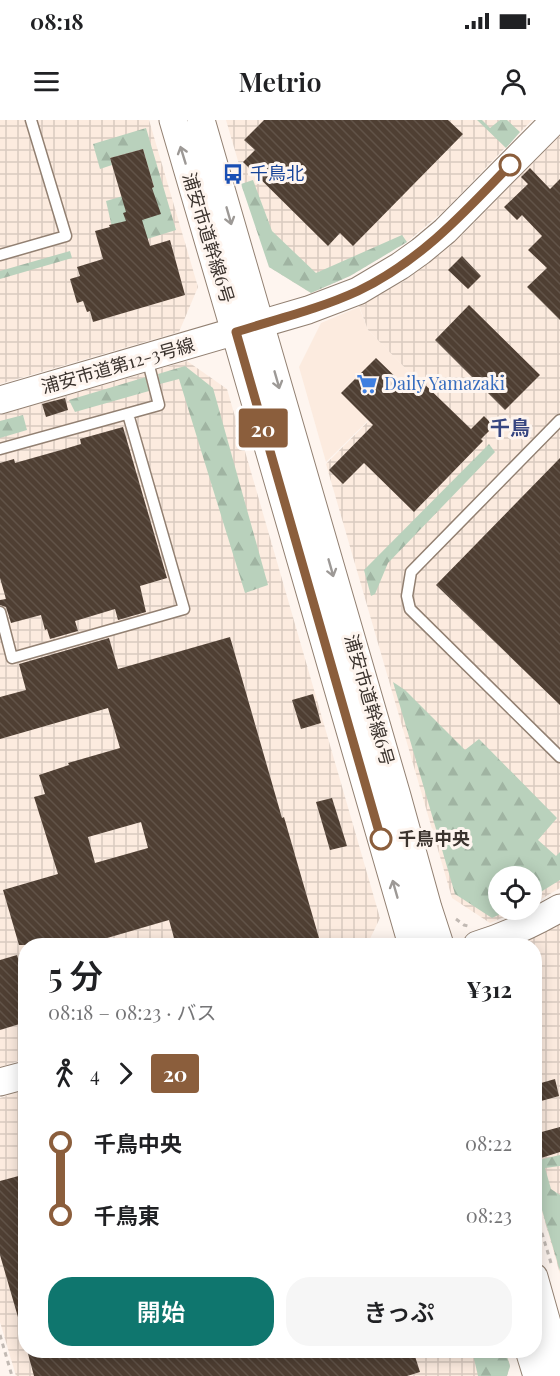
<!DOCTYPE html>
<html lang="ja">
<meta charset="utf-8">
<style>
:root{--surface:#fff;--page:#f6f6f6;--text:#202124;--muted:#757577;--accent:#0f766e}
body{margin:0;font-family:"Playfair Display","Noto Sans JP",serif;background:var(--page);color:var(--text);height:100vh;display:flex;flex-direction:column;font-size:22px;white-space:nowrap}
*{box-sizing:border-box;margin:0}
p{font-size:20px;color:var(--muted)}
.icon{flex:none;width:33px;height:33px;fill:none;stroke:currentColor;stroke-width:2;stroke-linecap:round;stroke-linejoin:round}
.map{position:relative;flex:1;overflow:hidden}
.details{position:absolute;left:18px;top:818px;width:524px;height:420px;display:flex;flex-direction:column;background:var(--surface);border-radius:24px;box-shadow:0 3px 15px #0003}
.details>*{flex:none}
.badge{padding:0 12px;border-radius:4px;font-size:21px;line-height:39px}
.fabs{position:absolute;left:488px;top:746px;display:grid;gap:12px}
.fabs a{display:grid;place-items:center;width:54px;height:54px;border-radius:50%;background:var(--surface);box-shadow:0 3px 15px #0003;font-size:30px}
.map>.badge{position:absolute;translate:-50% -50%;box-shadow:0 0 0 3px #fff}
.legs{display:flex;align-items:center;gap:9px;height:66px;padding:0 30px;font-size:20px}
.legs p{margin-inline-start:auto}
.headline{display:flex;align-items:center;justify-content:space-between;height:102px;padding:0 30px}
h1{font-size:33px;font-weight:600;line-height:45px}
.cta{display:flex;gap:12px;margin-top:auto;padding:12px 30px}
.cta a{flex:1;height:69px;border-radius:24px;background:var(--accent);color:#fff;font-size:24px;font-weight:600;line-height:69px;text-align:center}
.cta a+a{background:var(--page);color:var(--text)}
ul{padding:0 30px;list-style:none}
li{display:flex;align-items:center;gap:21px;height:72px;font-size:22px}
li i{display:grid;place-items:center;width:9px;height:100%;margin:0 8px;background:currentColor}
li i::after{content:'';width:15px;height:15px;margin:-8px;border:4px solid;border-radius:50%;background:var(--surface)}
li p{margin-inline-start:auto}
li:first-child i{background:linear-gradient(#0000 50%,currentColor 0)}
li:last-child i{background:linear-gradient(currentColor 50%,#0000 0)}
.status{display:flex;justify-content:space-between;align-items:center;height:42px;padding:0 30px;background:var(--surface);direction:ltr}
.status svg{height:16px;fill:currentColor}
header{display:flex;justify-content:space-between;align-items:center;height:78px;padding:0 30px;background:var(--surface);font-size:27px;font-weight:600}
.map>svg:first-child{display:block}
</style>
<div class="status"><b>08:18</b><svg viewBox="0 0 49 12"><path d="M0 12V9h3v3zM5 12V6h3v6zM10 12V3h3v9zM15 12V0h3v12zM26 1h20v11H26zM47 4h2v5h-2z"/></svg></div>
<header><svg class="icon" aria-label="menu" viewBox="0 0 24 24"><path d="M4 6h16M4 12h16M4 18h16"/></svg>Metrio<svg class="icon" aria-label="person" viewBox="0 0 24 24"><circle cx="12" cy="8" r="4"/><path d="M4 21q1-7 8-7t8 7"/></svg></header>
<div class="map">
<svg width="560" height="1256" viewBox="0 0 560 1256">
<defs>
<pattern id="industrial-grid" width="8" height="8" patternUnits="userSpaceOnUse" patternTransform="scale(1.5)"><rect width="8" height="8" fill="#fcebdf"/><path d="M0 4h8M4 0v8" fill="none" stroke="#d9cac0"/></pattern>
<pattern id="forest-firs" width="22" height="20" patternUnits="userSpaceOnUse" patternTransform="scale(1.5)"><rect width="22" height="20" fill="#b9d1bc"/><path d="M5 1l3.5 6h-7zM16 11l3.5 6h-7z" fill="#a0b4a2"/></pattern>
<pattern id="building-back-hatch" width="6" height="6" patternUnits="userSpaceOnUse" patternTransform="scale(1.5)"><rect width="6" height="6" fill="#4f3f33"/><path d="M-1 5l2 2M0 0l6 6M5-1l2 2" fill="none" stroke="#615348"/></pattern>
</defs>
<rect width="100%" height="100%" fill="#fef5ef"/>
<!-- built -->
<path fill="#fcebdf" d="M 359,187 L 368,210 L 413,256 L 326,342 L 299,247 L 321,203 Z"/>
<!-- industrial -->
<path fill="url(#industrial-grid)" d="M 0,0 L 149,0 L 198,167 L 179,212 L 0,264 Z
M 226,0 L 532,0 L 445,90 L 407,122 L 350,156 L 311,173 L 269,147 Z
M 560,15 L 560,768 L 531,785 L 531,756 L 498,756 L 498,789 L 523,789 L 490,803 L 452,778 L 326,344 L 413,256 L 368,210 L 359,186 L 404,161 L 448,128 L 465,112 Z
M 187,241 L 227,269 L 380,798 L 367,825 L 26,825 L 25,939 L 0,947 L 0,295 Z
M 560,804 L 560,1154 L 534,1064 L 534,825 L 518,825 Z
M 25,970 L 26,1230 L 506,1230 L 510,1246 L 507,1256 L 16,1256 L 0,1202 L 0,978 Z"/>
<!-- forest -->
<path fill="url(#forest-firs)" d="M 477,0 L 482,0 L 490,8 L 500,0 L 507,0 L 520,12 L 506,28 Z
M 146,8 L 176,110 L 102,133 L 114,116 L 106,81 L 154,67 L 143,29 L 110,38 L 112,45 L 100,49 L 93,24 Z
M 253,60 L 272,111 L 316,153 L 402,115 L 407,122 L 350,156 L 311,173 L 269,147 L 241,64 Z
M 70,131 L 72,138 L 0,159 L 0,151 Z
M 185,246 L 213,268 L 268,465 L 245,473 L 179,259 L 160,264 L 158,254 Z
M 146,257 L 149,271 L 75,292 L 69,280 Z
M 23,295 L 27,310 L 0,318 L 0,301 Z
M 489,324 L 495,332 L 388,443 L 375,474 L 371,476 L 364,450 Z
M 393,562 L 405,570 L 465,630 L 479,619 L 557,698 L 538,720 L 556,736 L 560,732 L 560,760 L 531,778 L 531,756 L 498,756 L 498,789 L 511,789 L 492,798 L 455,774 Z
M 560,1035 L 560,1046 L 545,1048 L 551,1069 L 560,1075 L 560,1151 L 534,1063 L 534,1041 Z
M 472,1230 L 505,1230 L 510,1246 L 507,1256 L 478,1256 Z"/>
<!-- building -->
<path fill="url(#building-back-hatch)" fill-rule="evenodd" d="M 264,0 L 448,0 L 463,14 L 353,126 L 340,113 L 328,126 L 243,42 L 255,30 L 244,20 Z
M 143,29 L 154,67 L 152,68 L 161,94 L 142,100 L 150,126 L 170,120 L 185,175 L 93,202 L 90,191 L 87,192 L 83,181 L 77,183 L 70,159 L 80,156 L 77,147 L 103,139 L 95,111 L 110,107 L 109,105 L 126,101 L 123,93 L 126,92 L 110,38 Z
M 530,48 L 550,69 L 560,59 L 560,200 L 527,167 L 547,148 L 528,130 L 542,116 L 522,95 L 517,100 L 504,87 L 528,64 L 521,57 Z
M 462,136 L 481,156 L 468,169 L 448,150 Z
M 469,185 L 540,255 L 505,290 L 435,220 Z
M 376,238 L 408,269 L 418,258 L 471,309 L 484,296 L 494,306 L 481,319 L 483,321 L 414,392 L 364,343 L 343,364 L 329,350 L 373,305 L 341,273 Z
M 65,278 L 68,290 L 46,297 L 42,284 Z
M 123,307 L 167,458 L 140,466 L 146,492 L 118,500 L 115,489 L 75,501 L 78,511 L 50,519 L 47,509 L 45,510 L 41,495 L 11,503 L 6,487 L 0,485 L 0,480 L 6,479 L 0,458 L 0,343 L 14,339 L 15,343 L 61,330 L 81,324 L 80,319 Z
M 560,338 L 560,585 L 436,465 Z
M 230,517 L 282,698 L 284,697 L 321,825 L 176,825 L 169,800 L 83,825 L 19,825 L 3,770 L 58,754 L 34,677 L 45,674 L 39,655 L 69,645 L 68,643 L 120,628 L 108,588 L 0,619 L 0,577 L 26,570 L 19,544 L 109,518 L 118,549 ZM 141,702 L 148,728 L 95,743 L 88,717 Z
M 313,574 L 321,603 L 301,609 L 292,580 Z
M 332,678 L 347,726 L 330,730 L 316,682 Z
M 17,835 L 26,865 L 26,902 L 0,910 L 0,840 Z
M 555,959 L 559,976 L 534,983 L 534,965 Z
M 560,1007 L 560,1032 L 541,1038 L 534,1014 Z
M 26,1054 L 26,1211 L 22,1211 L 0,1135 L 0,1061 Z
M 27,1230 L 413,1230 L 420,1252 L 407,1256 L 34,1256 Z"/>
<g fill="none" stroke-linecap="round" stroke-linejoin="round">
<!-- lane casing -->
<g stroke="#928072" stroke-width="13">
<path id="lane" d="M 0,135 L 66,116 L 31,0
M 560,300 L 411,452 L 407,476 L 410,489 L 560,637
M 0,329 L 159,285 L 147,238
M 0,492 L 12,538 L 184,489 L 128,294"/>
</g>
<!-- secondary casing -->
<g stroke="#928072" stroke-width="29">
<path id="secondary" d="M 173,0 L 235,212 L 412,825
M 201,0 L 397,676 L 428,788 L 440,825
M 0,280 L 308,190 L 358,171 L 400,146 L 421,131 L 445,111 L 555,0
M 477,825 C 506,816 534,803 560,788
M 0,962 L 26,955
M 534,1157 L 560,1249
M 529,1230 L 537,1256"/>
</g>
<!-- path -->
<path stroke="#c1b9b3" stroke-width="3" stroke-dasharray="4.5 4.5" stroke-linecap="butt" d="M 456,799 L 464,805 L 468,806
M 385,825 L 388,817
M 534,1087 L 551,1143
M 0,1215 L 12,1256"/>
<!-- lane -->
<use href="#lane" stroke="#fff" stroke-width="10"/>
<!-- secondary -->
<use href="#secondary" stroke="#fff" stroke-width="27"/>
</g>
<!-- one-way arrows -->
<defs><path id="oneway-shaft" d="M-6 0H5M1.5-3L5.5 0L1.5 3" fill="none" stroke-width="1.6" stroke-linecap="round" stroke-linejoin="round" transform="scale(1.5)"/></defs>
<g stroke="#9d9996">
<use href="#oneway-shaft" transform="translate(183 35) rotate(-107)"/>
<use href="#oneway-shaft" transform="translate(229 96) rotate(74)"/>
<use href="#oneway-shaft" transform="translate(277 260) rotate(74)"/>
<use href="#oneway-shaft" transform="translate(331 448) rotate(74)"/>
<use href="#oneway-shaft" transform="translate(395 769) rotate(-106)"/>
</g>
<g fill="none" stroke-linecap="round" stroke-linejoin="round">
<!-- line-1 casing -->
<g stroke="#fff" stroke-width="14">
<path id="line-1" d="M 381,719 L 236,212 C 277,199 319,189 358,171 C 419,142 464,93 510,45"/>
</g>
<!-- line-1 -->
<use href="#line-1" stroke="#8b5e3c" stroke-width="9"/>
</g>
<!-- icons -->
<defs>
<g id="bus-bare" transform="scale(1.62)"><path d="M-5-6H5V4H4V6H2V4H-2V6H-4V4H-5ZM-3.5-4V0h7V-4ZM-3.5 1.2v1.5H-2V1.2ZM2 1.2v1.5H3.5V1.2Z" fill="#1a4fb4" stroke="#fef5ef" stroke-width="2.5" paint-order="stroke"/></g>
<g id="supermarket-bare" transform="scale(1.62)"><path d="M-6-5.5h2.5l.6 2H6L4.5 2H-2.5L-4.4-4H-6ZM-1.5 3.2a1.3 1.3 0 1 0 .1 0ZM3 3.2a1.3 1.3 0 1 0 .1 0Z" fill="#3f7fe0" stroke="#fef5ef" stroke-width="2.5" paint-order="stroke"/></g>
</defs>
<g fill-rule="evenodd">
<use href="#bus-bare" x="233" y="54"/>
<use href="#supermarket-bare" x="367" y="264"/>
</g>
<!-- markers -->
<g fill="#fff" stroke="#8b5e3c" stroke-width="3">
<circle cx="510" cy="45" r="10"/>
<circle cx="381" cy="719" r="10"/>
</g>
<g text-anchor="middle" stroke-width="6" stroke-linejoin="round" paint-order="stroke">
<!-- transit labels -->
<g font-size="18" fill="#164399" stroke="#fef5ef" text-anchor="start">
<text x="250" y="60">千鳥北</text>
</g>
<!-- street labels -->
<g font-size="18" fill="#3b332e" stroke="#fef5ef">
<text transform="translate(208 118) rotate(73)" y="6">浦安市道幹線6号</text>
<text transform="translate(118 246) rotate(-16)" y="6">浦安市道第12-3号線</text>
<text transform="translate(369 580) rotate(74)" y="6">浦安市道幹線6号</text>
</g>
<!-- shop labels -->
<g font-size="18" fill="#366cbe" stroke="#fef5ef" text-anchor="start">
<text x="384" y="270">Daily Yamazaki</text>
</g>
<!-- stop labels -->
<g font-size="18" font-weight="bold" fill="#3b332e" stroke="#fef5ef" text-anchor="start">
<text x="398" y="725">千鳥中央</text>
</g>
<!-- neighbourhood labels -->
<g font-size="20" font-weight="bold" fill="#364580" stroke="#fef5ef">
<text x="510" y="315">千鳥</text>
</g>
</g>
</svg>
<div class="fabs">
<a><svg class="icon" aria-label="locate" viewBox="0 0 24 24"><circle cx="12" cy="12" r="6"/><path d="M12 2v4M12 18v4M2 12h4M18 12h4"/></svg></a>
</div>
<b class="badge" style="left:263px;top:308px;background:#8b5e3c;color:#fff">20</b>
<section class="details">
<div class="headline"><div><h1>5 分</h1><p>08:18 – 08:23 · バス</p></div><b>¥312</b></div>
<div class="legs"><svg class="icon" aria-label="walk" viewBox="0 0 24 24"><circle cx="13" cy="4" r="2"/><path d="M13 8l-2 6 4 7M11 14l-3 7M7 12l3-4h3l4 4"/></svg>4<svg class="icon" aria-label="forward" viewBox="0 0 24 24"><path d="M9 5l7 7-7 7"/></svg><b class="badge" style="background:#8b5e3c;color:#fff">20</b></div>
<ul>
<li><i style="color:#8b5e3c"></i><b>千鳥中央</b><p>08:22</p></li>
<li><i style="color:#8b5e3c"></i><b>千鳥東</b><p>08:23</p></li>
</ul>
<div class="cta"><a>開始</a><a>きっぷ</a></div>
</section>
</div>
